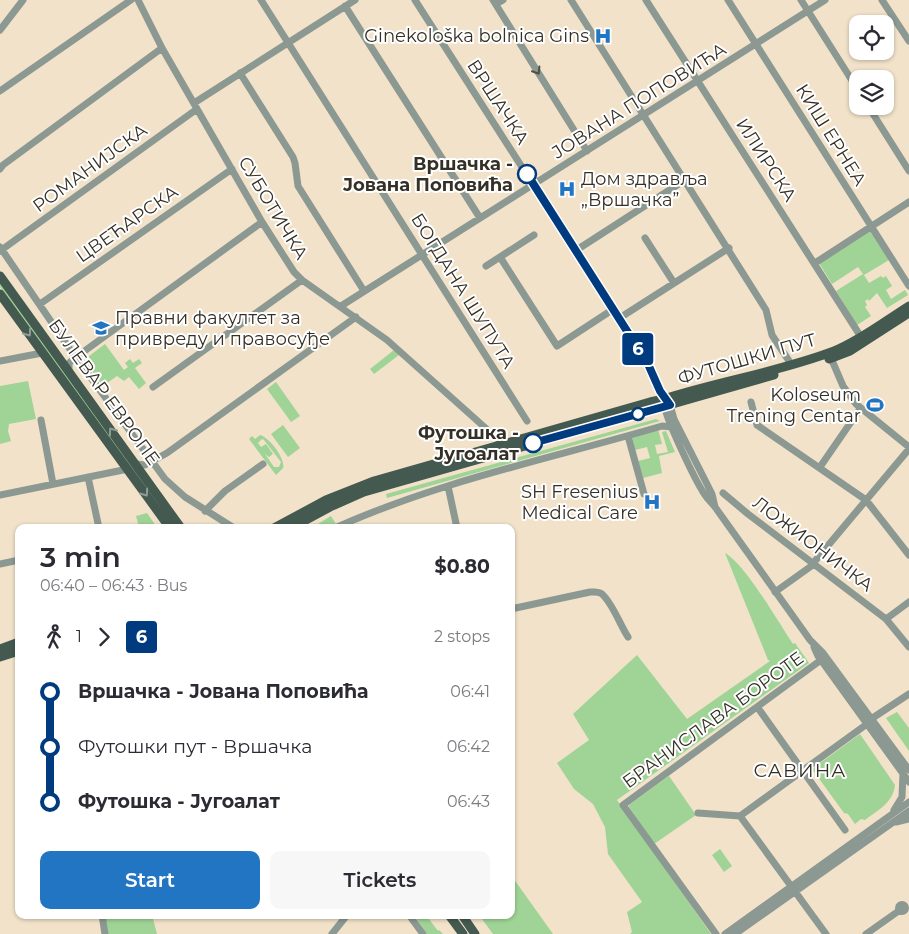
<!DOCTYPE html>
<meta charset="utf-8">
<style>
:root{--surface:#fff;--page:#f7f7f7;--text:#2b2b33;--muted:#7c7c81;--accent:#2175c3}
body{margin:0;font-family:Montserrat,sans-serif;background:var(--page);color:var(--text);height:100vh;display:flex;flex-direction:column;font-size:19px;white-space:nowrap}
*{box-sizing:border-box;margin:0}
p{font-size:16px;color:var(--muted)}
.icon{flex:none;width:28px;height:28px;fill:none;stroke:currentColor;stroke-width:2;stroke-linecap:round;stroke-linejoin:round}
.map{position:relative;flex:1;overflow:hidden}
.side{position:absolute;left:15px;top:524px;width:500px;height:395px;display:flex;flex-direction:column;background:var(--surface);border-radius:10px;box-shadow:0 1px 4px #0004}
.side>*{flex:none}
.badge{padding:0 10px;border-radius:4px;font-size:18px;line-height:32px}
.buttons{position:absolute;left:849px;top:15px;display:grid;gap:10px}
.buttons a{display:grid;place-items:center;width:45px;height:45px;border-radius:10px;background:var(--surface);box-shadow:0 1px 4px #0004;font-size:25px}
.map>.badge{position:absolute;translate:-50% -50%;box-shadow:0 0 0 2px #fff}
.legs{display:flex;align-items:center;gap:8px;height:55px;padding:0 25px;font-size:16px}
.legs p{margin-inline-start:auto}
.head{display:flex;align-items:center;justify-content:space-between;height:85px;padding:0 25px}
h1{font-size:28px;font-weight:600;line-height:38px}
.cta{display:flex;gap:10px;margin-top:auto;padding:10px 25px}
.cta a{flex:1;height:58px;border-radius:10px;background:var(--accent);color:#fff;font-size:20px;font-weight:600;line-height:58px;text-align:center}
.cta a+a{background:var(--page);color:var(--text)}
ul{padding:0 25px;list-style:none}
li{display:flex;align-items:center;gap:18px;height:55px;font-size:19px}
li i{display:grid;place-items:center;width:8px;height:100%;margin:0 6px;background:currentColor}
li i::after{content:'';width:12px;height:12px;margin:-6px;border:4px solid;border-radius:50%;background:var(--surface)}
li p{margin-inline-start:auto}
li:first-child i{background:linear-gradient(#0000 50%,currentColor 0)}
li:last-child i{background:linear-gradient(currentColor 50%,#0000 0)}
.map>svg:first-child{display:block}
</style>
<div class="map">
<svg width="909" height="934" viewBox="0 0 909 934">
<rect width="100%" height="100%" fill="#f1e2c9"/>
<!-- green -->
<path fill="#9fd496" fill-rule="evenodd" d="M 870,230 L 889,260 L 864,275 L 869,283 L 881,276 L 883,278 L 886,276 L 892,286 L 886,290 L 891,299 L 905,290 L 908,295 L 887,308 L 877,293 L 869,301 L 868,299 L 865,301 L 867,305 L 865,307 L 871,316 L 857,325 L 836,291 L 863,274 L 858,267 L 832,284 L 819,263 Z
M 0,282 L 176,527 L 160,509 L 0,287 Z
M 105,344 L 124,370 L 128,367 L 125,363 L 130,359 L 133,363 L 139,359 L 142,363 L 135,368 L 146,383 L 139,389 L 129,377 L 124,381 L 117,376 L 103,386 L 84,360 Z
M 394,350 L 399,355 L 374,374 L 370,369 Z
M 28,381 L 36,419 L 9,424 L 8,431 L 11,441 L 0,444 L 0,386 Z
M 276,382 L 300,416 L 291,422 L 267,389 Z
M 656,419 L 660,421 L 387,498 L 386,494 Z
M 283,425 L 300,448 L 288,457 L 271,434 Z
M 658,429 L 662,444 L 655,445 L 657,454 L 668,452 L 662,432 L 666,431 L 675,452 L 659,456 L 662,473 L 643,478 L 638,461 L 650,458 L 647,447 L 635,450 L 632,437 Z
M 260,435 C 269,437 286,459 283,468 L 276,475 L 249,439 L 252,436 L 255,439 ZM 262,439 L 264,440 L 281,462 L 279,467 L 274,467 L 265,454 L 269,457 L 273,454 L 266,444 L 261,447 L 258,443 Z
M 147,513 L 156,526 L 139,527 L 136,516 Z
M 331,516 L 336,524 L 330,527 L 311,528 Z
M 725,553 C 746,565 778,622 793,644 L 795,643 L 809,663 L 617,800 L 711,934 L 630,934 L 632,932 L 627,912 L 642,902 L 608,854 L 605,827 L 593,804 L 574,789 L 557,763 L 589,740 L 573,714 L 637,655 L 687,719 L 770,661 L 768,660 Z
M 897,712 L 909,728 L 909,751 L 886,718 Z
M 860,734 L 895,785 C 893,803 878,810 865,820 L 861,819 L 855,824 L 848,814 L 844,813 L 812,769 Z
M 669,776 L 696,815 L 654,844 L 629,807 L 629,805 Z
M 720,849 L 732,866 L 724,872 L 712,855 Z
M 511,875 L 553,934 L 493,934 L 479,915 L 511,915 Z
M 105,915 L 152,915 L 157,934 L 108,934 Z
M 414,915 L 426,915 L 438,931 L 439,930 L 443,934 L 427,934 Z"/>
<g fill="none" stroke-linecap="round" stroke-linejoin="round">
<!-- minor -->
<path stroke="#8c9892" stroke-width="7" d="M 138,0 L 162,48 L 262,222 L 294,272 L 302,280 L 387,340 L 500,441 L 502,449
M 261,0 L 527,421
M 415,0 L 648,364 L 660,391 L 670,405 L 674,419 L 712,494 L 715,507
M 493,0 L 587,151
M 571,0 L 766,310 L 772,335 L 791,364
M 646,0 L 861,337
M 728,0 L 909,286
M 801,0 L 858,90
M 882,0 L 909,41
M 496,4 L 503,0
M 345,6 L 480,218
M 0,30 L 23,0
M 240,73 L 293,157 L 295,163 L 298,186 L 364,291
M 0,91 L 131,0
M 194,103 L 355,0
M 868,106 L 909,171
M 0,169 L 3,165 L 162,48
M 534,235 L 500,257 L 557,346 L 612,310
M 645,238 L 674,283
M 0,247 L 72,352 L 165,479 L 185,497 L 234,528
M 0,251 L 197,109
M 575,251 L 685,180
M 815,263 L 909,202
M 486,266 L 500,257
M 40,304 L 232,169
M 341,306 L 825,0
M 618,319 L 729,248
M 831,358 L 843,386 L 856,404 L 909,447
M 0,361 L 42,353
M 69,372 L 69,363 L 79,355 L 262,222
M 153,387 L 302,280
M 664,402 C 663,414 696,482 705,495 C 708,500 712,503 715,507 L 810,640 L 823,653 L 909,770
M 751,402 L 757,425 L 866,500 L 909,555
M 41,420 L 53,484
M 628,436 L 644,494
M 136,464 L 145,465 L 167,453 L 356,317
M 820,467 L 860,409
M 88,477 L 99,528
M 448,486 L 457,528
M 723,493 L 748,514 L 886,619 L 909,647
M 0,495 L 128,469
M 205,511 L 225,491 L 263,464
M 335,528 C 437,482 548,459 655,428 L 662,426 L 672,427
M 0,564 L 19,560
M 775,592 L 810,567 L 909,449
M 511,609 L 590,592 C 594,592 598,591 602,594 C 613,604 620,625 628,637
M 886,619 L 909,602
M 814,647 L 818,656 L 909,782
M 758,708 L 845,830
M 871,719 L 909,694
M 894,810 L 902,797 L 903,773
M 698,813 L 740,816
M 896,822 L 909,819
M898.5 908a3.5 3.5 0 1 1 7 0a3.5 3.5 0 1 1-7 0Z
M 102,915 L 105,934
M 409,915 L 423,934
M 332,934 L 347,915
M 716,934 L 623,805 L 821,660
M 725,934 L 909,802
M 735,934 L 909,811
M 826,934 L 740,816 L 867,724
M 866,934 L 900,910"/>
<!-- major -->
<path stroke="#445a50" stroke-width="9" d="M 0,276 L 181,528
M 0,294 L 170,528
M 829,359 L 850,351 L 909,313
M 274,528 L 326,500 L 374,481 L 650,402 L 664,399 C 720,381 779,372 834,351 C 861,340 885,321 909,306
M 291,528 L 330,507 L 364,492 L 774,375
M 0,649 L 19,642
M 0,657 L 19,651
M 449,915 L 463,934
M 462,915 L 475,934"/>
</g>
<!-- one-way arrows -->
<defs><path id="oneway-chevron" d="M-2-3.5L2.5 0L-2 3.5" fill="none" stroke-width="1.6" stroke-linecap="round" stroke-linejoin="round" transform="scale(1.25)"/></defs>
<use stroke="#4f4f46" href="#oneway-chevron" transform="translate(537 71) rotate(58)"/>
<g stroke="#8f9c96">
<use href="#oneway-chevron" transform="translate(28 333) rotate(55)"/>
<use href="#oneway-chevron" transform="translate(112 431) rotate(-126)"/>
<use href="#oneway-chevron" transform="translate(145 493) rotate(55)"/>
</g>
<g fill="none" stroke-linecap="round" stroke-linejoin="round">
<!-- line-1 casing -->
<g stroke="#fff" stroke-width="11">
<path id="line-1" d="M 527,174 L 648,364 L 660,391 L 670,405 L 533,443"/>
</g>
<!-- line-1 -->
<use href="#line-1" stroke="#003b80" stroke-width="8"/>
</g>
<!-- icons -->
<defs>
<g id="hospital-bare" transform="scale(1.35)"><path d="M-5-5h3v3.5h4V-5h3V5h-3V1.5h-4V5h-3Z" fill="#2175c3" stroke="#fff" stroke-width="2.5" paint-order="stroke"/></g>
<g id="university-bare" transform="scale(1.35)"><path d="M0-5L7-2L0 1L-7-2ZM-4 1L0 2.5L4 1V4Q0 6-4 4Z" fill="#2175c3" stroke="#fff" stroke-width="2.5" paint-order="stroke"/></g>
<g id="stadium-bare" transform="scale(1.35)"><path d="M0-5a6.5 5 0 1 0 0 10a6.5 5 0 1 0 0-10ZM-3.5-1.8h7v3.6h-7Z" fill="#2175c3" stroke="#fff" stroke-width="2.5" paint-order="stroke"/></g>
</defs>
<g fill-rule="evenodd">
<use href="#hospital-bare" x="603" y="36"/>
<use href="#hospital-bare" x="567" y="189"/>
<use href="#university-bare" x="101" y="328"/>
<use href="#stadium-bare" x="875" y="405"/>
<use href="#hospital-bare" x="652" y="502"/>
</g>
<!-- markers -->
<g fill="#fff" stroke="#003b80" stroke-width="2.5">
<circle cx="527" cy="174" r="9"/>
<circle cx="638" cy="414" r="6"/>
<circle cx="533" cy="443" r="9"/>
</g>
<g text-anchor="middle" stroke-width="4" stroke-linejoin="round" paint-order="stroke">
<!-- poi labels -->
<g font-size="18" fill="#353026" stroke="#fff" text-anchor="end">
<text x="589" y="42">Ginekološka bolnica Gins</text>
<text x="581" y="185" text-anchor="start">Дом здравља<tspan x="581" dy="21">„Вршачка”</tspan></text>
<text x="115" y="324" text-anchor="start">Правни факултет за<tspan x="115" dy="21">привреду и правосуђе</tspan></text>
<text x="861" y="401">Koloseum<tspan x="861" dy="21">Trening Centar</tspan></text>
<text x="638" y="498">SH Fresenius<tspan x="638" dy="21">Medical Care</tspan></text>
</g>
<!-- street labels -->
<g font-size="18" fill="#353026" stroke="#fff">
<text transform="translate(639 101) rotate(-32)" y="6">ЈОВАНА ПОПОВИЋА</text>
<text transform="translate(498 102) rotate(57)" y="6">ВРШАЧКА</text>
<text transform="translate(831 135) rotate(58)" y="6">КИШ ЕРНЕА</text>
<text transform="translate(766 160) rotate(57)" y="6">ИЛИРСКА</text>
<text transform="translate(90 168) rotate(-36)" y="6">РОМАНИЈСКА</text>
<text transform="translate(273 208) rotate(59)" y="6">СУБОТИЧКА</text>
<text transform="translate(127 224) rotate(-35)" y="6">ЦВЕЋАРСКА</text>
<text transform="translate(463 291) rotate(58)" y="6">БОГДАНА ШУПУТА</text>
<text transform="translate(747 359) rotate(-16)" y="6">ФУТОШКИ ПУТ</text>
<text transform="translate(104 392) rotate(54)" y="6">БУЛЕВАР ЕВРОПЕ</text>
<text transform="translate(813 544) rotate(37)" y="6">ЛОЖИОНИЧКА</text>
<text transform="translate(713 720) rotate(-36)" y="6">БРАНИСЛАВА БОРОТЕ</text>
</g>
<!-- stop labels -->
<g font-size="18" font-weight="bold" fill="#353026" stroke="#fff" text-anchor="end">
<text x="513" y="170">Вршачка -<tspan x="513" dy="21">Јована Поповића</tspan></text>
<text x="519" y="439">Футошка -<tspan x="519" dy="21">Југоалат</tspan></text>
</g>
<!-- neighbourhood labels -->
<g font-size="19" letter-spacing="1" fill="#353026" stroke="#fff">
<text x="800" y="777">САВИНА</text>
</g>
</g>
</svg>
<div class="buttons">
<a><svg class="icon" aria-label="locate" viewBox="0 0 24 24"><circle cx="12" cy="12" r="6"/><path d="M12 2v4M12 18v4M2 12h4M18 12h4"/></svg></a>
<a><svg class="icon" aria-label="layers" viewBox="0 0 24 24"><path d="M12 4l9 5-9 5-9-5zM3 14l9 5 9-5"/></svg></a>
</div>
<b class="badge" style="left:638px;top:349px;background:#003b80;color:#fff">6</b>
<section class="side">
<div class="head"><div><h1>3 min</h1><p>06:40 – 06:43 · Bus</p></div><b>$0.80</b></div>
<div class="legs"><svg class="icon" aria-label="walk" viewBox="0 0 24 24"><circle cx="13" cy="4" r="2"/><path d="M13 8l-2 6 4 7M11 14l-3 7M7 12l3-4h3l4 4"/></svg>1<svg class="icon" aria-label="forward" viewBox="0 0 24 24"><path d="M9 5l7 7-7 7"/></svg><b class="badge" style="background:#003b80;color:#fff">6</b><p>2 stops</p></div>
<ul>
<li><i style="color:#003b80"></i><b>Вршачка - Јована Поповића</b><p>06:41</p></li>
<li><i style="color:#003b80"></i><span>Футошки пут - Вршачка</span><p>06:42</p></li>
<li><i style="color:#003b80"></i><b>Футошка - Југоалат</b><p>06:43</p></li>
</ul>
<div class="cta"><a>Start</a><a>Tickets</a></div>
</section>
</div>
